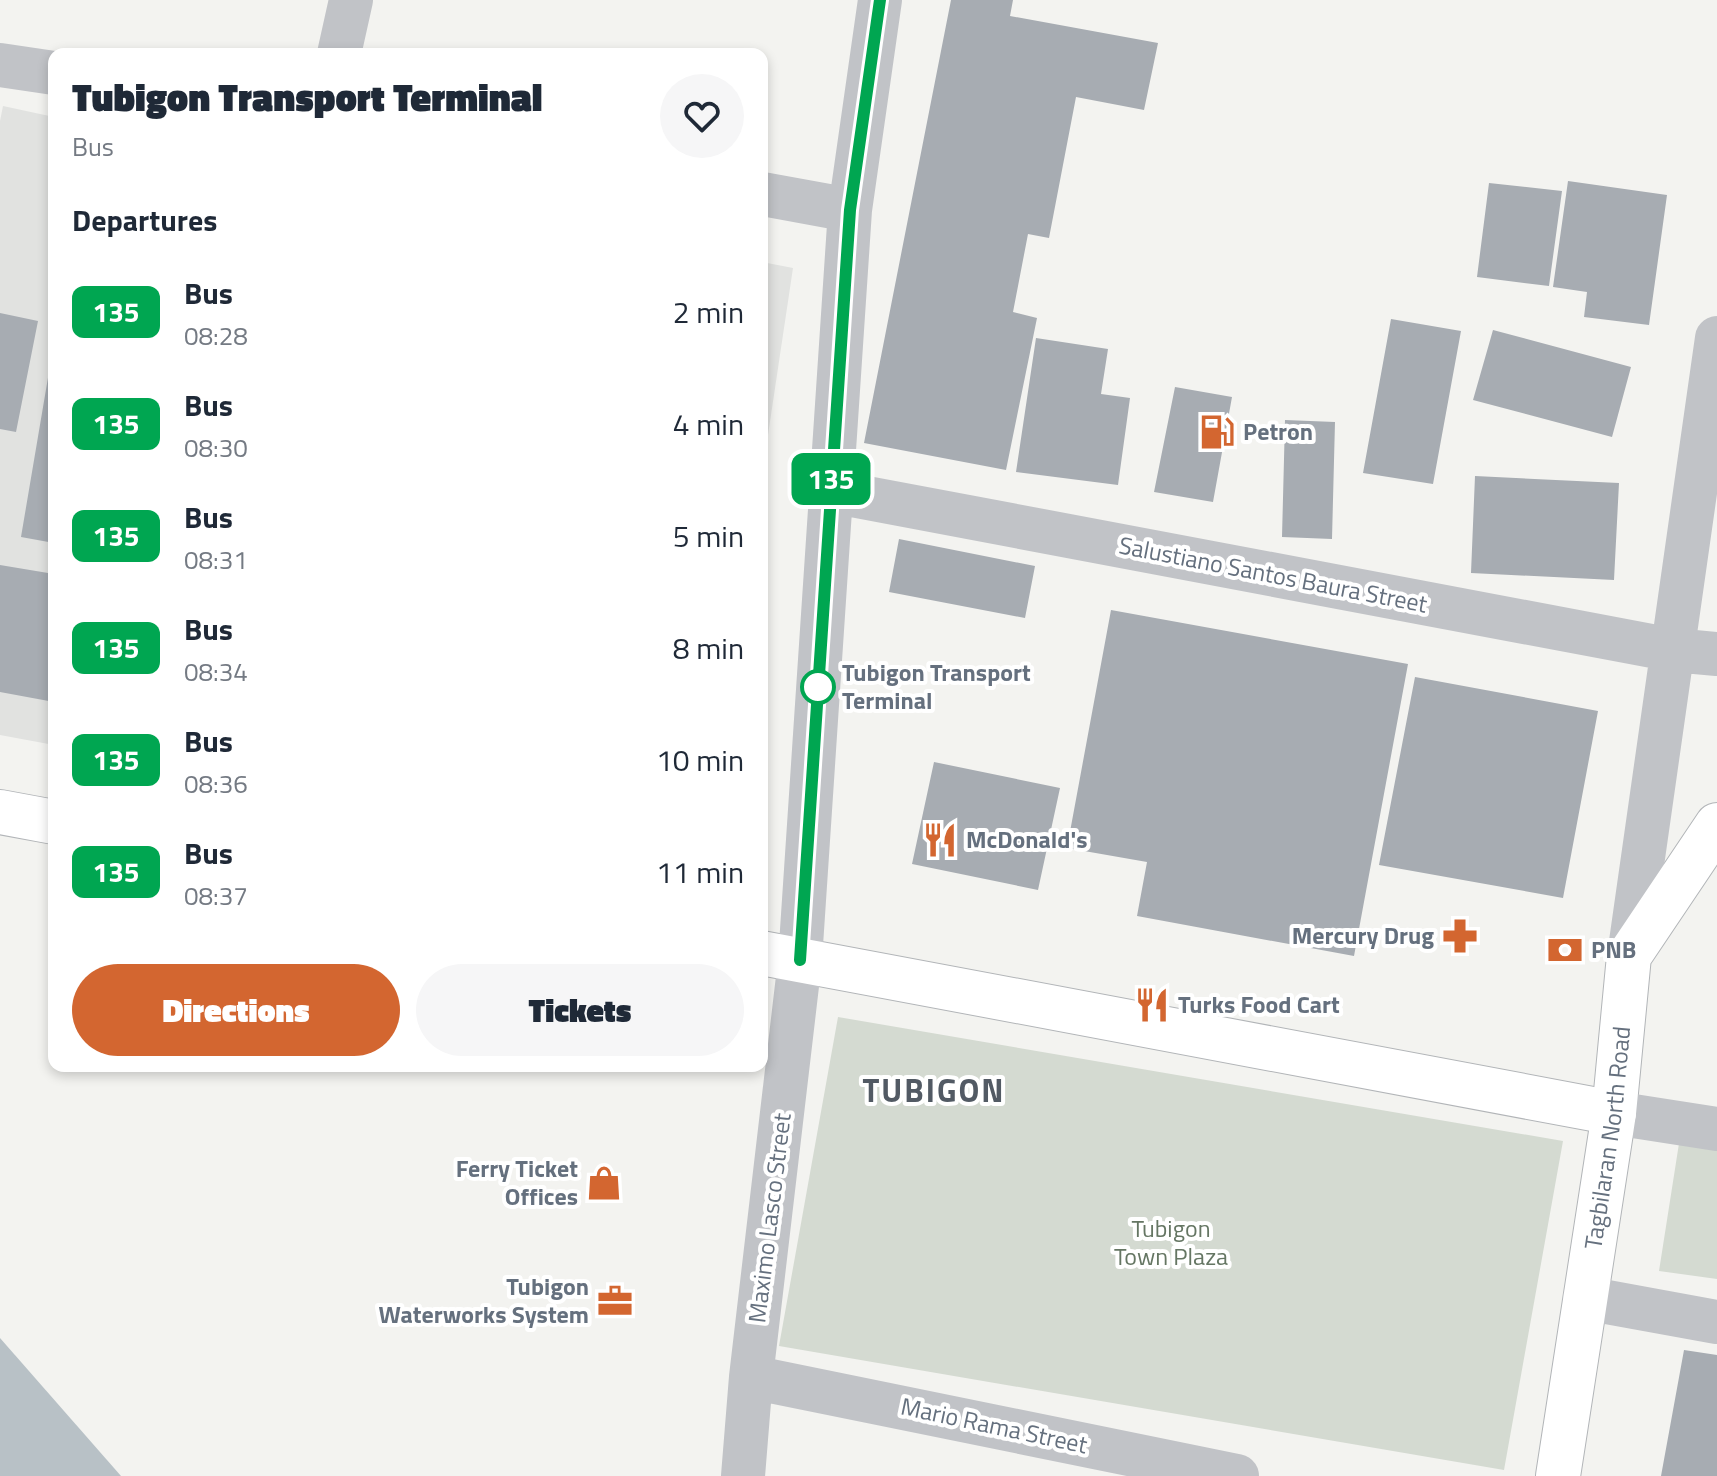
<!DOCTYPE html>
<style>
:root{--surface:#fff;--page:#f6f6f7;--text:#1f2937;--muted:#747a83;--accent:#d36630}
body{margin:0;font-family:"Titillium Web",sans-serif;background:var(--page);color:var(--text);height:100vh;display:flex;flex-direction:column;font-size:30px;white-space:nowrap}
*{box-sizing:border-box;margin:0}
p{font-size:26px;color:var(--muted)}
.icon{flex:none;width:44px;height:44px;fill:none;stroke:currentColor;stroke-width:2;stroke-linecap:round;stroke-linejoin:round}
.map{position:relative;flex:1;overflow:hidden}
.side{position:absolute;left:48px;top:48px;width:720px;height:1024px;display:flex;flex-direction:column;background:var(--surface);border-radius:16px;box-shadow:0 4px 12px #0003}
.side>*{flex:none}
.badge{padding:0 16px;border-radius:12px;font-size:28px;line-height:52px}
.map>.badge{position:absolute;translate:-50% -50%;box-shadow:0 0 0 4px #fff}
h2{padding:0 24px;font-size:30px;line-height:72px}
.round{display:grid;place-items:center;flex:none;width:84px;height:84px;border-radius:42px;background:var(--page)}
.head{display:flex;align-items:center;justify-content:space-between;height:136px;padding:0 24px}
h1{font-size:38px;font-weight:800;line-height:60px}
.action{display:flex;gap:16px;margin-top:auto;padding:16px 24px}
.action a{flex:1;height:92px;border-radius:48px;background:var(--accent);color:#fff;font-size:32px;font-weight:800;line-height:92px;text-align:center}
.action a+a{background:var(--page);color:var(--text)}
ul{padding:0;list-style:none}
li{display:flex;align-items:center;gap:24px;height:112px;padding:0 24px}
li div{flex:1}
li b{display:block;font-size:30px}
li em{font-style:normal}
li .badge{min-width:88px;font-weight:700;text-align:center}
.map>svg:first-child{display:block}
</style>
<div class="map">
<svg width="1717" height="1476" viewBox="0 0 1717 1476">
<rect width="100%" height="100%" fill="#f3f3f0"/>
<!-- built -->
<path fill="#e1e2e0" d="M 3,106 L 54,117 L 54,745 L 0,735 L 0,121 Z
M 762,262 L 793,268 L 762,475 Z"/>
<!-- green -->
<path fill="#d4dad1" d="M 838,1017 L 1563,1141 L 1504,1470 L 779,1346 Z
M 1680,1137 L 1717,1142 L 1717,1279 L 1659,1271 Z"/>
<!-- water -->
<path fill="#b8c1c6" d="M 0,1338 L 121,1476 L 0,1476 Z"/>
<!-- building -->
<path fill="#a7acb2" d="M 951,0 L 1013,0 L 1010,16 L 1158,43 L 1144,110 L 1076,97 L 1049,238 L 1028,234 L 1013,312 L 1037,318 L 1006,470 L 864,443 Z
M 1568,181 L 1667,195 L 1649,325 L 1584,317 L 1587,292 L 1553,287 Z
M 1489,183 L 1562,191 L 1549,286 L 1477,277 Z
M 0,313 L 38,321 L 16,432 L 0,429 Z
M 1391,319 L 1461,331 L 1433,484 L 1363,473 Z
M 1493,330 L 1631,367 L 1612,437 L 1473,400 Z
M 1036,338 L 1108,349 L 1101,394 L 1130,398 L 1118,485 L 1016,472 Z
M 52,354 L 54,354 L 54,543 L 21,537 Z
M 1175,387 L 1232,397 L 1213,502 L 1154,492 Z
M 1285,420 L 1335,422 L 1332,539 L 1282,537 Z
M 1475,476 L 1619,483 L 1614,580 L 1471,573 Z
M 899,539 L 1035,566 L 1025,618 L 889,592 Z
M 0,565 L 54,574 L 54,702 L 0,692 Z
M 1111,610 L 1408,664 L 1354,956 L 1137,916 L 1147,862 L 1067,848 Z
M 1415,677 L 1598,711 L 1563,898 L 1379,865 Z
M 934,762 L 1060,788 L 1038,890 L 912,864 Z
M 1684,1350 L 1717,1355 L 1717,1476 L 1661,1476 Z"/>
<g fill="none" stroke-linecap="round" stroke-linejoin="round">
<!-- major casing -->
<g stroke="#b2b5b8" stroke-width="46">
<g id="major">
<path d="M 0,812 L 54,822"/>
<path d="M 762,953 L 1614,1113"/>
<path id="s1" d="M 1558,1476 L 1614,1113 L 1629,956 L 1717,825"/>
</g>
</g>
<!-- minor -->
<path stroke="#c1c3c7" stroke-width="44" d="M 339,54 L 351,0
M 0,65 L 54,73
M 762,194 L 850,210
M 830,491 L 1673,650 L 1717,654
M 1629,956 L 1717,338
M 1614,1113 L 1717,1129
M 1585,1298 L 1717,1322
M 751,1377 L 1237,1476
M 743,1476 L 751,1377 L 800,960 L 850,210 L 880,0"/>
<!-- major -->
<use href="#major" stroke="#fff" stroke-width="44"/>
</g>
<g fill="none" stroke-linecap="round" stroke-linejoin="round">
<!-- line casing -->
<g stroke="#fff" stroke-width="18">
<path id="line" d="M 800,960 L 850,210 L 880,0"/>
</g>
<!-- line -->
<use href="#line" stroke="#00a651" stroke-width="12"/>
</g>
<!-- icons -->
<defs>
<g id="fuel-bare" transform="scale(2.76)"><path d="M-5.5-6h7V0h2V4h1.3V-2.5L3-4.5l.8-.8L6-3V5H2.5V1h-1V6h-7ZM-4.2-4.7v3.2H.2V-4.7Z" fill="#d36630" stroke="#fff" stroke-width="2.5" paint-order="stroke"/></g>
<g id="restaurant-bare" transform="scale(2.76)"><path d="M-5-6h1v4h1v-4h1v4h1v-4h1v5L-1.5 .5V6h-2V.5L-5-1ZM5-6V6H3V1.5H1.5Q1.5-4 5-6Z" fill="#d36630" stroke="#fff" stroke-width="2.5" paint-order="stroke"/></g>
<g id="pharmacy-bare" transform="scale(2.76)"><path d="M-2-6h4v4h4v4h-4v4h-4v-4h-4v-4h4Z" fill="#d36630" stroke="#fff" stroke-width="2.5" paint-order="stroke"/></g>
<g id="bank-bare" transform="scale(2.76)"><path d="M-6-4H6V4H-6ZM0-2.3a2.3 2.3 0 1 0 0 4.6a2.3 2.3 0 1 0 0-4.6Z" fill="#d36630" stroke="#fff" stroke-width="2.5" paint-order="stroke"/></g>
<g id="shop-bare" transform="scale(2.76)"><path d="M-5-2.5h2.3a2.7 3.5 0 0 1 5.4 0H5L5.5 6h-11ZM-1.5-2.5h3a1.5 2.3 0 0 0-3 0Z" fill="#d36630" stroke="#fff" stroke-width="2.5" paint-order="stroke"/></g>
<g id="office-bare" transform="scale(2.76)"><path d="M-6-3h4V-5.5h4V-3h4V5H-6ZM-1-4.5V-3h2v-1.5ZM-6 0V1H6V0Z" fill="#d36630" stroke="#fff" stroke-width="2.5" paint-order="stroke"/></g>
</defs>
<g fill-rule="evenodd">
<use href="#fuel-bare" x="1217" y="432"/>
<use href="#restaurant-bare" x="940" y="840"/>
<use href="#pharmacy-bare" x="1460" y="936"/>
<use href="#bank-bare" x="1565" y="950"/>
<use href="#restaurant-bare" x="1152" y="1005"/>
<use href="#shop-bare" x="604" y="1183"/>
<use href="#office-bare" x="615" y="1301"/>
</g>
<!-- markers -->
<circle fill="#fff" stroke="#00a651" stroke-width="4" cx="818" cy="687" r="16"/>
<g text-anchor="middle" stroke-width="8" stroke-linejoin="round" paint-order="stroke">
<!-- poi labels -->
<g font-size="24" font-weight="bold" fill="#65707e" stroke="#fff" text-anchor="start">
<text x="1243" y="440">Petron</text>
<text x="966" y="848">McDonald's</text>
<text x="1434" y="944" text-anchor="end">Mercury Drug</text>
<text x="1591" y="958">PNB</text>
<text x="1178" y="1013">Turks Food Cart</text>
<text x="578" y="1177" text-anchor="end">Ferry Ticket<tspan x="578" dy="28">Offices</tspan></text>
<text x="589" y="1295" text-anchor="end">Tubigon<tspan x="589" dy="28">Waterworks System</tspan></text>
</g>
<!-- street labels -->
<g font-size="24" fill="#65707e" stroke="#fff">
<text transform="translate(1273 575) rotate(11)" y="8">Salustiano Santos Baura Street</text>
<text dy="8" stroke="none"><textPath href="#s1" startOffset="342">Tagbilaran North Road</textPath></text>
<text transform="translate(770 1218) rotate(-83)" y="8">Maximo Lasco Street</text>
<text transform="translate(994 1426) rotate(12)" y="8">Mario Rama Street</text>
</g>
<!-- stop labels -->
<g font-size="24" font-weight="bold" fill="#65707e" stroke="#fff" text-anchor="start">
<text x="842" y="681">Tubigon Transport<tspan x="842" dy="28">Terminal</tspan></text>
</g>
<!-- park labels -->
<g font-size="24" fill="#657663" stroke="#fff">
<text x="1171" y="1237">Tubigon<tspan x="1171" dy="28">Town Plaza</tspan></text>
</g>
<!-- district labels -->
<g font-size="32" font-weight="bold" letter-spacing="2" fill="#525a64" stroke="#fff">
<text x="934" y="1102">TUBIGON</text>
</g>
</g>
</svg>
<b class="badge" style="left:831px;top:479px;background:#00a651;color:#fff">135</b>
<section class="side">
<div class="head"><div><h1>Tubigon Transport Terminal</h1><p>Bus</p></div><a class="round"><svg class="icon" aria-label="heart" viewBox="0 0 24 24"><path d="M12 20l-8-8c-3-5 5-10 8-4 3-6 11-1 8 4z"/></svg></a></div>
<h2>Departures</h2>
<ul>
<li><span class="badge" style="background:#00a651;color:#fff">135</span><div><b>Bus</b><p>08:28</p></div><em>2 min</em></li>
<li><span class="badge" style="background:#00a651;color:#fff">135</span><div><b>Bus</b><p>08:30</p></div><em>4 min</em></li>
<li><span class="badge" style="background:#00a651;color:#fff">135</span><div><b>Bus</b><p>08:31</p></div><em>5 min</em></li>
<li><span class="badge" style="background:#00a651;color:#fff">135</span><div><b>Bus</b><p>08:34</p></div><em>8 min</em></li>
<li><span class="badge" style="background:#00a651;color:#fff">135</span><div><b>Bus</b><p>08:36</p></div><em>10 min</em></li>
<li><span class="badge" style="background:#00a651;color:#fff">135</span><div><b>Bus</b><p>08:37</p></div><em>11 min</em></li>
</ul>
<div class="action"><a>Directions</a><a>Tickets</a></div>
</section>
</div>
